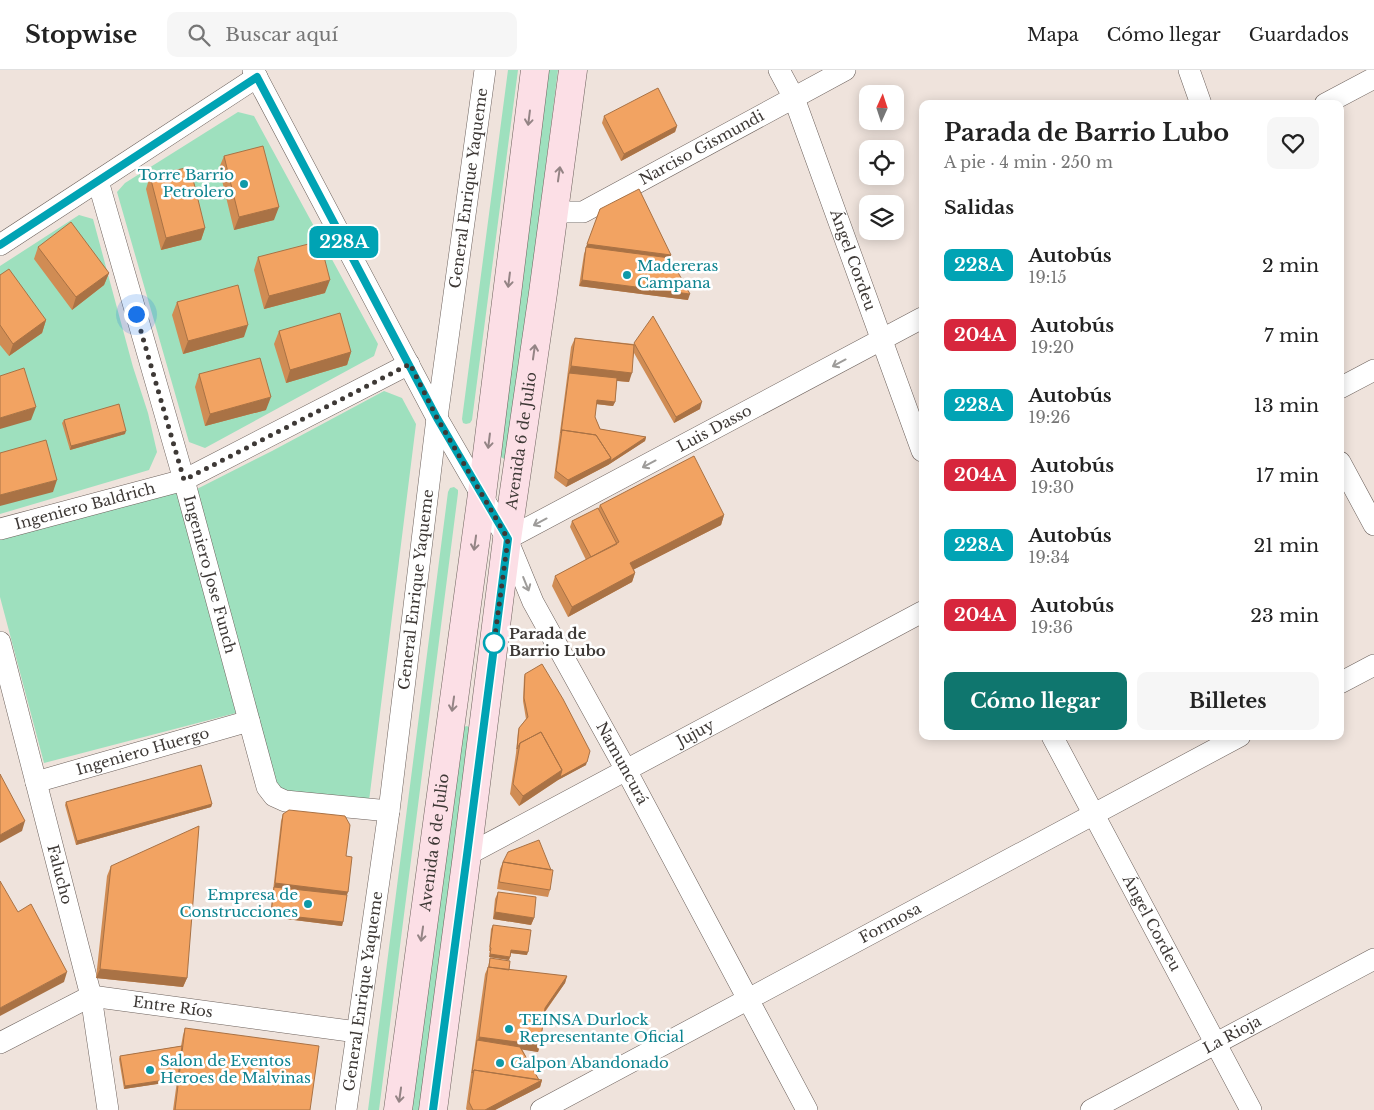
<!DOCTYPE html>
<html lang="es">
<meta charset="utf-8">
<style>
:root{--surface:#fff;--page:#f6f6f6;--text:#222;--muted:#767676;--line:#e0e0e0;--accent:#0f766e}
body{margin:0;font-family:"Libre Baskerville",serif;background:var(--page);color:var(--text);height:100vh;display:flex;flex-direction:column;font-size:19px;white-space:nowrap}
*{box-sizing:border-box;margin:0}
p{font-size:16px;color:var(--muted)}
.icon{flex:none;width:28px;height:28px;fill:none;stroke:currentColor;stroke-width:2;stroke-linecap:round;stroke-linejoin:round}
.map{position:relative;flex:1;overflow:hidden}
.side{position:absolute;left:919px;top:30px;width:425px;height:640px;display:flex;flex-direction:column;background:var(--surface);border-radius:10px;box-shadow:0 2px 12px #0003}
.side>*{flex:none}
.badge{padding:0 10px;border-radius:8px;font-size:18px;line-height:32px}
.needle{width:32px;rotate:3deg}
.tools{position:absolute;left:859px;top:15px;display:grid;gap:10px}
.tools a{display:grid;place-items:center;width:45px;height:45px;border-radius:10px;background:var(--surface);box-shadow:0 2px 12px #0003;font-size:25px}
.you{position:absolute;width:25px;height:25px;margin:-12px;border:4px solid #fff;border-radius:50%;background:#1a73e8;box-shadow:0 0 0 8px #1a73e833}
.map>.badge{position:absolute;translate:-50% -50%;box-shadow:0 0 0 2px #fff}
h2{padding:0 25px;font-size:19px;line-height:45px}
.round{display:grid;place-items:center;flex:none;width:52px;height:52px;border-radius:10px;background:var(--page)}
.head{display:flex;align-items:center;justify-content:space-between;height:85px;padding:0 25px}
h1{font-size:24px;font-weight:700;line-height:38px}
.button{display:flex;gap:10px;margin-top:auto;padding:10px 25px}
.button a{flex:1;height:58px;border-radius:10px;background:var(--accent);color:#fff;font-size:20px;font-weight:700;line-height:58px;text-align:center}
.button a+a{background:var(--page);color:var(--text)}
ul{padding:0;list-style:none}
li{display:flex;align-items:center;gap:15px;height:70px;padding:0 25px}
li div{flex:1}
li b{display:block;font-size:19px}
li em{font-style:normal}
li .badge{min-width:55px;font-weight:700;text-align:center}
header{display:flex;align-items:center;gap:30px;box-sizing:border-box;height:70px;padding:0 25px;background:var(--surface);border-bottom:1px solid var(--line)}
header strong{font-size:24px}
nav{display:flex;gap:28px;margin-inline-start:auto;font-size:18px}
.search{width:350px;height:45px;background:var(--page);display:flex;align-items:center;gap:12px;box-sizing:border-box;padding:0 18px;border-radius:10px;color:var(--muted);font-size:19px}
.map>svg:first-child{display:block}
</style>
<header>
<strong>Stopwise</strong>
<div class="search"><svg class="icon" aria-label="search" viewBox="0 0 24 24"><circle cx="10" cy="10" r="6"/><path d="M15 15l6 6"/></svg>Buscar aquí</div>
<nav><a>Mapa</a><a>Cómo llegar</a><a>Guardados</a></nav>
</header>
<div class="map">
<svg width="1374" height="1040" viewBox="0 0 1374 1040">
<rect width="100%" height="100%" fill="#efe3dc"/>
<!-- green -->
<path fill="#9ee0be" d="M 508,0 L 518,0 L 472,350 L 470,353 L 466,354 L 463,353 L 462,349 Z
M 548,0 L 558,0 L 509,385 L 508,388 L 504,389 L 501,387 L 499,383 Z
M 238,42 L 254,46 L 378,274 L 374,286 L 205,378 L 189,372 L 117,122 L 125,113 Z
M 79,145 L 93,149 L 133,297 L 148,343 L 157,382 L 149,400 L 0,444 L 0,196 Z
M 384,321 L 402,328 L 416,354 L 369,731 L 277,720 L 195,420 L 272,381 Z
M 454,417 L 458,420 L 458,423 L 379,1040 L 368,1040 L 448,422 L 450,418 Z
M 177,421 L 236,643 L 44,693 L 0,527 L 0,468 Z
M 467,656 L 470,658 L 421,1040 L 411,1040 L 463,657 Z"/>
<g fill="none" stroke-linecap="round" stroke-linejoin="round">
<!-- minor casing -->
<g stroke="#6d625d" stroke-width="22">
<g id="minor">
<path id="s1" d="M 253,0 L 437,348 L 507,469 L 533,532 L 626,700 L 807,1040"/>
<path id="s2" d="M 779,0 L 794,28 L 922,381"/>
<path d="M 1189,0 L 1201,34"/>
<path d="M 1325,34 L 1374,8"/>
<path id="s3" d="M 98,111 L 184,410 L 267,717 L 274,726 L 285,731 L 389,741"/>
<path id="s4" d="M 554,142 L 583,142 L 845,0"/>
<path d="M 0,175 L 257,7"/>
<path d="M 1340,318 L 1374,300"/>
<path d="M 1340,392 L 1374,455"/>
<path id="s5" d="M 0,459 L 184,410 L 409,294"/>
<path id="s6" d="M 507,469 L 922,248"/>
<path id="s7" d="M 0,572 L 91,926 L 108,1040"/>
<path d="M 1340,613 L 1374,595"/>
<path id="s8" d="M 1052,666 L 1251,1040"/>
<path id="s9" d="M 36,712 L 249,651"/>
<path id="s10" d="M 467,785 L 922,542"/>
<path id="s11" d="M 0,973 L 91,926 L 357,962"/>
<path id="s12" d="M 346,1040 L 389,741 L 437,348 L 485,0"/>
<path id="s13" d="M 541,1040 L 1240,666"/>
<path id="s14" d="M 1091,1040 L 1374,889"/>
</g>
</g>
<!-- secondary casing -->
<g stroke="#6d625d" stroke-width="29">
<g id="secondary">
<path id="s15" d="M 398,1040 L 482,424 L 535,0"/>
<path id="s16" d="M 433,1040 L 467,785 L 507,469 L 543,223 L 573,0"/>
</g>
</g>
<!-- minor -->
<use href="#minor" stroke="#fff" stroke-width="21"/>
<!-- secondary -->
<use href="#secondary" stroke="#fcdfe6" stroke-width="28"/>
</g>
<!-- wall -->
<path fill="#d08c54" d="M 604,46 L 677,56 L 675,62 L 621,91 L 602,53 Z
M 224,86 L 274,150 L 234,160 L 219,98 Z
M 150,106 L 205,158 L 201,170 L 161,180 L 146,119 Z
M 600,139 L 671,185 L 670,188 L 688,230 L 579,216 L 584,184 Z
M 38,177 L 109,203 L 104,215 L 72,240 L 34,189 Z
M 258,187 L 325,223 L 264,239 L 254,200 Z
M 0,205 L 46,250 L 42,263 L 9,286 L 0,275 Z
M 177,232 L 244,267 L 183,284 L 172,245 Z
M 279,261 L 351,282 L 347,295 L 286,313 L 274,274 Z
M 575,268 L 634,274 L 634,273 L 700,339 L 674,353 L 634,283 L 629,312 L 617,311 L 615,332 L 613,336 L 596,334 L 595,347 L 600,359 L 646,367 L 645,371 L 608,395 L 566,417 L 554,408 L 571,277 Z
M 199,304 L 266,340 L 205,356 L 195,317 Z
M 64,350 L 125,364 L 70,380 L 62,353 Z
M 600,435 L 724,445 L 721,455 L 634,499 L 635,503 L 632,512 L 568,547 L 552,516 L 555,506 L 586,490 L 570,457 L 572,451 L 598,439 Z
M 525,604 L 586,695 L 558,710 L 519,736 L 510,724 L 516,683 L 518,661 L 519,658 L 526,649 L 523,631 L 524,607 Z
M 66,732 L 212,734 L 211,737 L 76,775 L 65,735 Z
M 283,744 L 346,786 L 347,825 L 342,856 L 270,847 L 281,751 Z
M 503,792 L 550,820 L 548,827 L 497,819 L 500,799 Z
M 111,796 L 187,908 L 183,917 L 96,908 L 107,806 Z
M 498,822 L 534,848 L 531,855 L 493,849 L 495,829 Z
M 493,855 L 527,885 L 511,883 L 509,890 L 489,887 L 490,881 L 489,881 L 491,859 Z
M 490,888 L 509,900 L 567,906 L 565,913 L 545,942 L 540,975 L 538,982 L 522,979 L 539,1010 L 542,1010 L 540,1017 L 495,1040 L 467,1040 L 466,1039 L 485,904 L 488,897 Z
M 185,958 L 310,1040 L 173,1040 L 177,1011 L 124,1019 L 119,989 L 120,986 L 181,976 L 183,965 Z"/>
<!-- shaded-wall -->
<path fill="#a97245" d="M 677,56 L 675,62 L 621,91 L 624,84 Z
M 279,137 L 274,150 L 234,160 L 239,147 Z
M 205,158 L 201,170 L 161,180 L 166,168 Z
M 587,174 L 671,185 L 668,195 L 586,177 Z
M 109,203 L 104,215 L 72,240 L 76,227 Z
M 330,210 L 325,223 L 264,239 L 269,226 Z
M 582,210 L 690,224 L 688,230 L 579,216 Z
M 46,250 L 42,263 L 9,286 L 13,274 Z
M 248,255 L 244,267 L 183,284 L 188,271 Z
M 351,282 L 347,295 L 286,313 L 290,300 Z
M 571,296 L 632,303 L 629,312 L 569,306 L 569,303 L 568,306 Z
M 271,327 L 266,340 L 205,356 L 210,344 Z
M 597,330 L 615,332 L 613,336 L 596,334 Z
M 702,332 L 700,339 L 674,353 L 676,347 Z
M 36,337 L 31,350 L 0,359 L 0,348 Z
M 126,361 L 125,364 L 70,380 L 71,376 Z
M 646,367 L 645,371 L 608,395 L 566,417 L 568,410 Z
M 57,410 L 53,422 L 0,436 L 0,425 Z
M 724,445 L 721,455 L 627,503 L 630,493 Z
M 635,503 L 632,512 L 568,547 L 572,537 Z
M 587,692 L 586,695 L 558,710 L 519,736 L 523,726 L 562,700 Z
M 212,734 L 211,737 L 76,775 L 77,771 Z
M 25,751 L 22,761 L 0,773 L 0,765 Z
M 275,813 L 348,822 L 346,828 L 274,817 Z
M 495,842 L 534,848 L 531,855 L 493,849 Z
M 271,844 L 343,852 L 342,856 L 270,847 Z
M 511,880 L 528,882 L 527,885 L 510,883 Z
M 490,884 L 510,887 L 509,890 L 489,887 Z
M 100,899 L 187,908 L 183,917 L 96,908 Z
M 67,902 L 64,912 L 0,946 L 0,938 Z
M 567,906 L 565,913 L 543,944 L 545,938 Z
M 479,967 L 540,975 L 538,982 L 477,973 Z
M 178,1008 L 177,1011 L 124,1019 L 125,1016 Z
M 542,1010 L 540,1017 L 495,1040 L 485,1040 Z"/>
<!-- building -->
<path fill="#f2a362" stroke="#a97245" d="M 658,18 L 677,56 L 624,84 L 604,46 Z
M 263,76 L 279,137 L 239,147 L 224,86 Z
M 190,97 L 205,158 L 166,168 L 150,106 Z
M 639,119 L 671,185 L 587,174 L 600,139 Z
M 71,152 L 109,203 L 76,227 L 38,177 Z
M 320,171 L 330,210 L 269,226 L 258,187 Z
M 586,177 L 670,188 L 690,224 L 582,210 Z
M 9,199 L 46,250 L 13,274 L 0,255 L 0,205 Z
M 238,215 L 248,255 L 188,271 L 177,232 Z
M 340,243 L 351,282 L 290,300 L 279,261 Z
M 653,246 L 702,332 L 676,347 L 634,273 Z
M 575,268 L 634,275 L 632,303 L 571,296 Z
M 260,288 L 271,327 L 210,344 L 199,304 Z
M 24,298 L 36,337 L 0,348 L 0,306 Z
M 569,303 L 617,308 L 615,332 L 597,330 L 595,347 L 600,359 L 646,367 L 610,391 L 611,388 L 596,365 L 562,360 L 561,363 Z
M 119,334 L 126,361 L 71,376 L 64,350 Z
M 562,360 L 596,365 L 611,388 L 568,410 L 556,401 Z
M 46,370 L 57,410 L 0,425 L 0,383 Z
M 694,386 L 724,445 L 630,493 L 635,503 L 572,537 L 555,506 L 619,472 L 600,435 Z
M 598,438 L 617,474 L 591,487 L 572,451 Z
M 542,594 L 563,629 L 590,681 L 587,692 L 560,707 L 562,700 L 541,662 L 520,673 L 517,679 L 519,658 L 528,647 L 524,628 L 525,604 Z
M 541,662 L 562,700 L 523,726 L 513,714 L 520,673 Z
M 201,695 L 212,734 L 77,771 L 66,732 Z
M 0,704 L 25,751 L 0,765 Z
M 289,740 L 345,746 L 350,755 L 346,786 L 352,787 L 348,822 L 275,813 L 283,744 Z
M 199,756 L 187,908 L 100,899 L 111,796 Z
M 539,770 L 551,800 L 503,792 L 508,782 Z
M 503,792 L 553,800 L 550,820 L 499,812 Z
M 0,811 L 18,842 L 31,834 L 67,902 L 0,938 Z
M 274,817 L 347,825 L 343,852 L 271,844 Z
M 498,822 L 536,827 L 534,848 L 495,842 Z
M 493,855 L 531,860 L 528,882 L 511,880 L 510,887 L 490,884 L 491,878 L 490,877 Z
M 490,888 L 510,891 L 509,900 L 489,897 Z
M 488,897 L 567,906 L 545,938 L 540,975 L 479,967 Z
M 185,958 L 319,976 L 310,1040 L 175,1040 Z
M 477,970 L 520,977 L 539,1010 L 474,1000 L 472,1003 Z
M 182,976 L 178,1008 L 125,1016 L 120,986 Z
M 474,1000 L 542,1010 L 485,1040 L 473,1040 L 469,1032 Z"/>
<!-- one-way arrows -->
<defs><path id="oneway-shaft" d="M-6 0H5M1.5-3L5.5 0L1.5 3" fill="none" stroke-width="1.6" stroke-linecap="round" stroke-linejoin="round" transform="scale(1.25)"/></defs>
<g stroke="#948485">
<use href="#oneway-shaft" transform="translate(529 48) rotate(97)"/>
<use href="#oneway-shaft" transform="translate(559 104) rotate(-82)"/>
<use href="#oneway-shaft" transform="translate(509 210) rotate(97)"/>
<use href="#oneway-shaft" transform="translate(534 282) rotate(-82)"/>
<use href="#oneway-shaft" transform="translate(489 371) rotate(97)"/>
<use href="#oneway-shaft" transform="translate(475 473) rotate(98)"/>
<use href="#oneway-shaft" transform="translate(453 634) rotate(98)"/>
<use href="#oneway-shaft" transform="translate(422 864) rotate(98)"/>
<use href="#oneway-shaft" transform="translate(400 1025) rotate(98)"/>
</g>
<g stroke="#9e9c9a">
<use href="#oneway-shaft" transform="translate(839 293) rotate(152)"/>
<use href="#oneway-shaft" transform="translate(649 394) rotate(152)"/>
<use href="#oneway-shaft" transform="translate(540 452) rotate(152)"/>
<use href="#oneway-shaft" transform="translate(526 514) rotate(68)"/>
</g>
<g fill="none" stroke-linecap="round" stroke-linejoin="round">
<!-- line casing -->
<g stroke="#fff" stroke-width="11">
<path id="line" d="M 0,175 L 257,7 L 437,348 L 508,469 L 467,785 L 433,1040"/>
</g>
<!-- line -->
<use href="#line" stroke="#00a3b4" stroke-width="8"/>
<!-- walk -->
<path stroke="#3e3936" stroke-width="5" stroke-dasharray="0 9" d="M 136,244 L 184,410 L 410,294 L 437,348 L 508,469 L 494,573"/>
</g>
<!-- markers -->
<g fill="#0f9aa8" stroke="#fff" stroke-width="2">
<circle cx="244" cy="114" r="5"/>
<circle cx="627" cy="205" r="5"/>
<circle cx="308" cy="834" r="5"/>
<circle cx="509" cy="959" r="5"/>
<circle cx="500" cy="993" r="5"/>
<circle cx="150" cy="1000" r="5"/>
</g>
<circle fill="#fff" stroke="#00a3b4" stroke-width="2.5" cx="494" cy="573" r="10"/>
<g text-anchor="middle" stroke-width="5" stroke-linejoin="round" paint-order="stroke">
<!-- street labels -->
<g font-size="15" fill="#3e3936" stroke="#fff">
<text dy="5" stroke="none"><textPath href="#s4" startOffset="164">Narciso Gismundi</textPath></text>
<text dy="5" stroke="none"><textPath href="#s12" startOffset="930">General Enrique Yaqueme</textPath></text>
<text dy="5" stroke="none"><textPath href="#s2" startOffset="204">Ángel Cordeu</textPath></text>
<text dy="5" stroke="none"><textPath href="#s6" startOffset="235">Luis Dasso</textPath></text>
<text dy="5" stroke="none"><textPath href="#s16" startOffset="675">Avenida 6 de Julio</textPath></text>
<text dy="5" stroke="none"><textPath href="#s5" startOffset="88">Ingeniero Baldrich</textPath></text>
<text dy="5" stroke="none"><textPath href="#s3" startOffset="409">Ingeniero Jose Funch</textPath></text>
<text dy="5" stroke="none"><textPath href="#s12" startOffset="525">General Enrique Yaqueme</textPath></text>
<text dy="5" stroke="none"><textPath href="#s10" startOffset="259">Jujuy</textPath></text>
<text dy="5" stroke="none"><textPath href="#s9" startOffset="111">Ingeniero Huergo</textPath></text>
<text dy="5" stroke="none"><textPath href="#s1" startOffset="786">Namuncurá</textPath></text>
<text dy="5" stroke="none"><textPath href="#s15" startOffset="270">Avenida 6 de Julio</textPath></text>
<text dy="5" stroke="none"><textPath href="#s7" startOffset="240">Falucho</textPath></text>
<text dy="5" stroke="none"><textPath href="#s13" startOffset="396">Formosa</textPath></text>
<text dy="5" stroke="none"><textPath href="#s8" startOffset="212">Ángel Cordeu</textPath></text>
<text dy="5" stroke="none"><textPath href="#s12" startOffset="120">General Enrique Yaqueme</textPath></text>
<text dy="5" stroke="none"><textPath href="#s11" startOffset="185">Entre Ríos</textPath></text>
<text dy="5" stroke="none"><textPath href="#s14" startOffset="160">La Rioja</textPath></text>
</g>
<!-- culture labels -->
<g font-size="15" fill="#0d838f" stroke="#fff" text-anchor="start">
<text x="234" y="110" text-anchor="end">Torre Barrio<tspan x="234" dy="17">Petrolero</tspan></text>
<text x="637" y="201">Madereras<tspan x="637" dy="17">Campana</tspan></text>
<text x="298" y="830" text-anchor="end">Empresa de<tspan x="298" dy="17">Construcciones</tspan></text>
<text x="519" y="955">TEINSA Durlock<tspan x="519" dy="17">Representante Oficial</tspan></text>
<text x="160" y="996">Salon de Eventos<tspan x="160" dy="17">Heroes de Malvinas</tspan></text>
<text x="510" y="998">Galpon Abandonado</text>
</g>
<!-- stop labels -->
<g font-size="15" font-weight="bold" fill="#3e3936" stroke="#fff" text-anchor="start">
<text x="509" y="569">Parada de<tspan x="509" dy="17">Barrio Lubo</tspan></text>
</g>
</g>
</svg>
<div class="tools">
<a><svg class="needle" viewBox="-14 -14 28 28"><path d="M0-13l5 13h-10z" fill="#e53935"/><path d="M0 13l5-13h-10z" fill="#767676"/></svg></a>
<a><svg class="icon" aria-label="locate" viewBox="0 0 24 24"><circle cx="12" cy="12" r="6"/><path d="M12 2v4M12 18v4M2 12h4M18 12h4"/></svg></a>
<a><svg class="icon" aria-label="layers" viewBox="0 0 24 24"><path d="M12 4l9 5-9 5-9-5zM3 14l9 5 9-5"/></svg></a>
</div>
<div class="you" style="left:136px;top:244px"></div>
<b class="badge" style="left:344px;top:172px;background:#00a3b4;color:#fff">228A</b>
<section class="side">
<div class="head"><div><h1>Parada de Barrio Lubo</h1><p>A pie · 4 min · 250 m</p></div><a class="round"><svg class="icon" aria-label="heart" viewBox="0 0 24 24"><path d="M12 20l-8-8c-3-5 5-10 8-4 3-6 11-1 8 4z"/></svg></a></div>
<h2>Salidas</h2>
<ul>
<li><span class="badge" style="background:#00a3b4;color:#fff">228A</span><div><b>Autobús</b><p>19:15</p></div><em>2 min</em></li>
<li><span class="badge" style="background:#d7263d;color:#fff">204A</span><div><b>Autobús</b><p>19:20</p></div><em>7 min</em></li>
<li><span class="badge" style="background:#00a3b4;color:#fff">228A</span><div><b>Autobús</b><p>19:26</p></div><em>13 min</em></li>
<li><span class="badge" style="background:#d7263d;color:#fff">204A</span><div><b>Autobús</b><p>19:30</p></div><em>17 min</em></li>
<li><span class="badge" style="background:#00a3b4;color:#fff">228A</span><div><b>Autobús</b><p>19:34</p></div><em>21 min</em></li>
<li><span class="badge" style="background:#d7263d;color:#fff">204A</span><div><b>Autobús</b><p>19:36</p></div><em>23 min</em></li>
</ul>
<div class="button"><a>Cómo llegar</a><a>Billetes</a></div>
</section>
</div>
